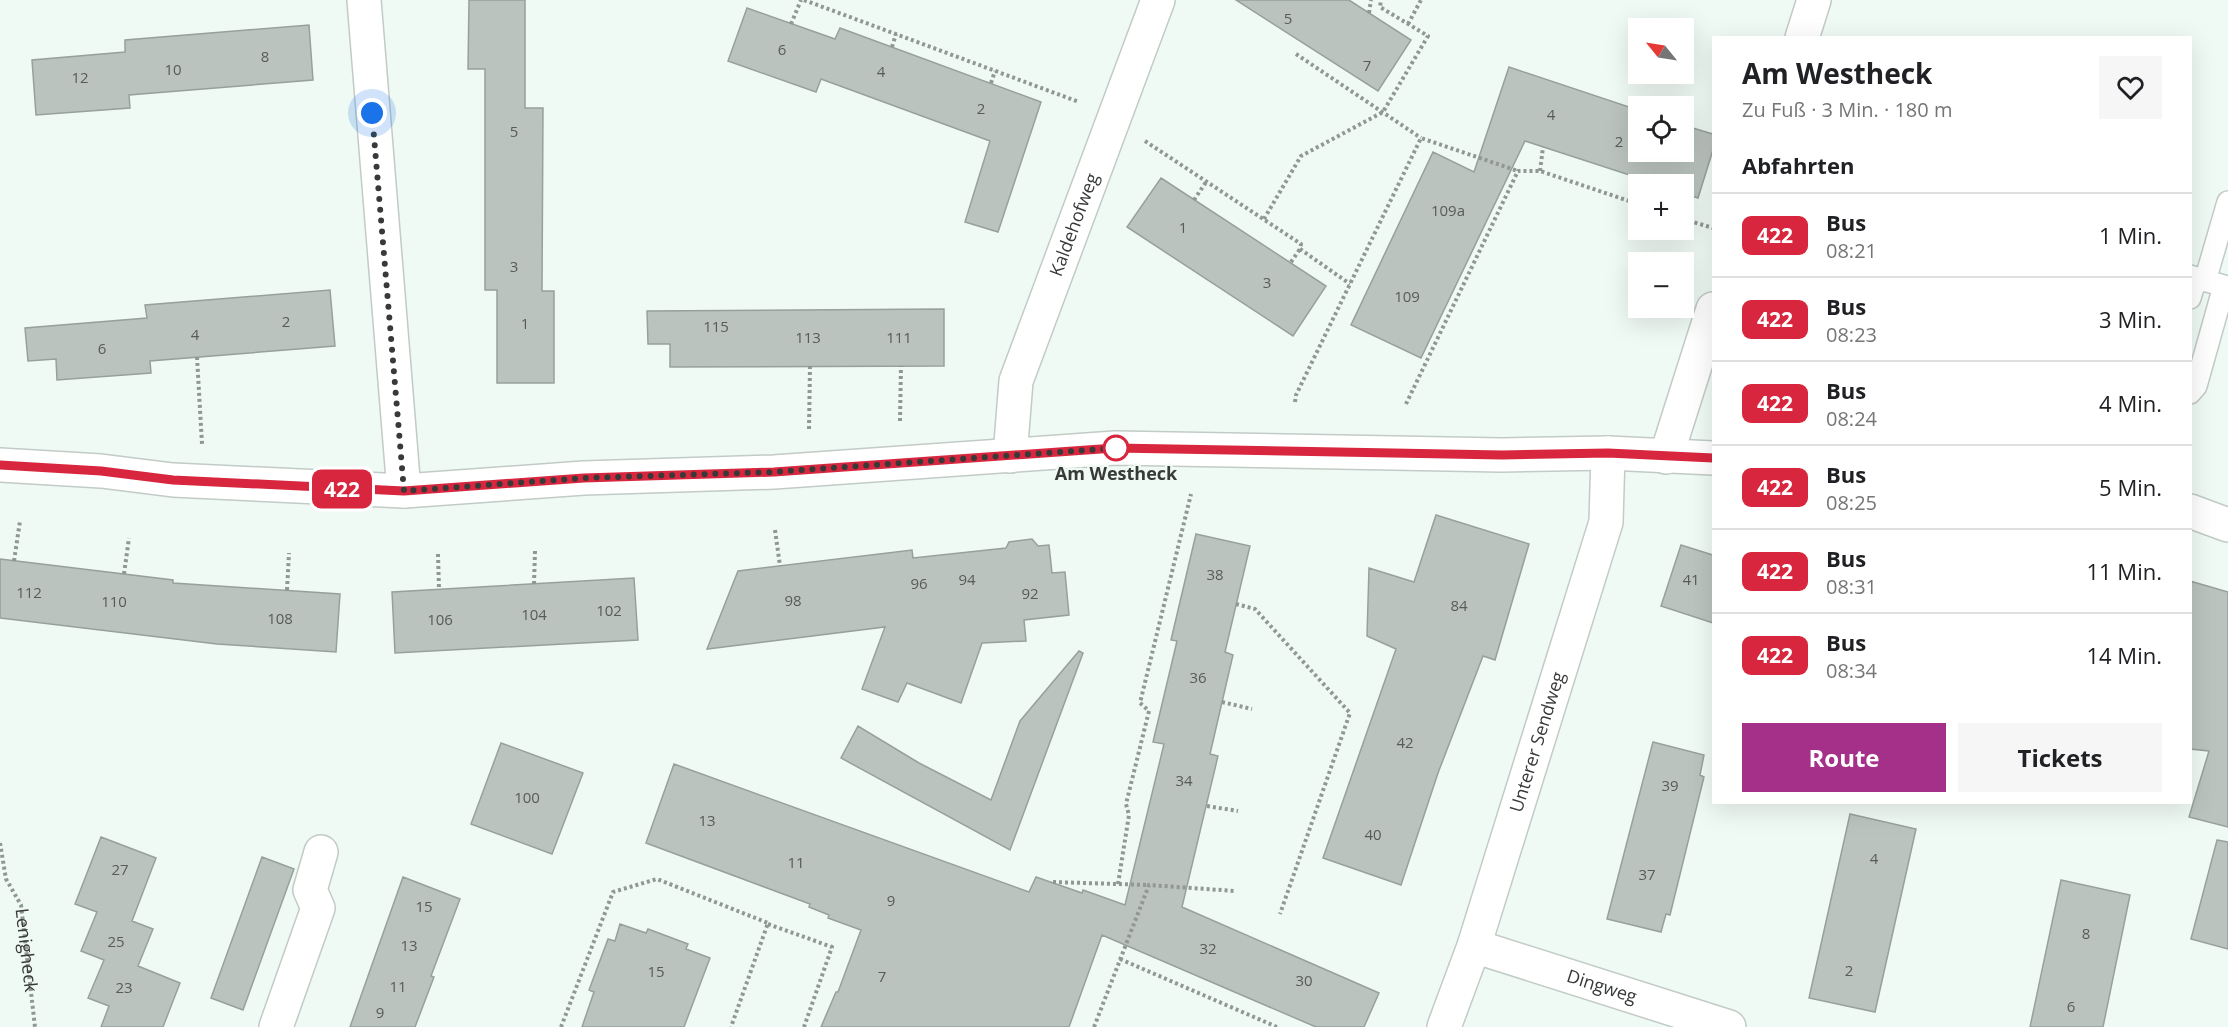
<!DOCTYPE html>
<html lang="de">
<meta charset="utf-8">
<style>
:root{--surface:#fff;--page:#f6f6f6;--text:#202124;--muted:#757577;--line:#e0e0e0;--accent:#a4308a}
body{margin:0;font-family:"Open Sans",sans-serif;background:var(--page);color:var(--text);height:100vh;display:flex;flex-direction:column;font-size:22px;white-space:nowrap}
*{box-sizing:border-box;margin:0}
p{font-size:20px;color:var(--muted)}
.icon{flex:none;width:33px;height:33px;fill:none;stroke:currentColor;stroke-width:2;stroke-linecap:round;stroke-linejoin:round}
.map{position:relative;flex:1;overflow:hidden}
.sheet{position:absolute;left:1712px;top:36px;width:480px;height:768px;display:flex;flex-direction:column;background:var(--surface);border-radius:0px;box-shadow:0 6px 24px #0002}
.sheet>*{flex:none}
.badge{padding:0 12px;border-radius:9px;font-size:21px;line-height:39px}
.needle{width:39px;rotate:300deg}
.buttons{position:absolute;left:1628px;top:18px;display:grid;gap:12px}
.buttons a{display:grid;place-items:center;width:66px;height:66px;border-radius:0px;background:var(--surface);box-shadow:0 6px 24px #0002;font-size:30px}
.you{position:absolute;width:30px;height:30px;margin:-15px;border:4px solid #fff;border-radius:50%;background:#1a73e8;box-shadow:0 0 0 9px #1a73e833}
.map>.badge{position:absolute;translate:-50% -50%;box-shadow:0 0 0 3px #fff}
h2{padding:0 30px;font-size:22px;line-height:54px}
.round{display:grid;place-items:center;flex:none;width:63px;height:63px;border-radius:0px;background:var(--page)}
.head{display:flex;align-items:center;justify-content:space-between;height:102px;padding:0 30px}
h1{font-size:28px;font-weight:700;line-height:45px}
.button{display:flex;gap:12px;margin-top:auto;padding:12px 30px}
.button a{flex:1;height:69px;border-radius:0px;background:var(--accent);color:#fff;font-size:24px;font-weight:700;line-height:69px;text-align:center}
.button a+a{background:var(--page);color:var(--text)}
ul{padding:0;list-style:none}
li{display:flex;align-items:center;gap:18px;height:84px;padding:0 30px;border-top:2px solid var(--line)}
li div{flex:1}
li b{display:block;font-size:22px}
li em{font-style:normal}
li .badge{min-width:66px;font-weight:700;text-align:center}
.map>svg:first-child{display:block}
</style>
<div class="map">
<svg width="2228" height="1027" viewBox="0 0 2228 1027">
<rect width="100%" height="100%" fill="#f0faf4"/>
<!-- building -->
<path fill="#bac3bd" stroke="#98a09b" stroke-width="1.5" d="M 469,0 L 525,0 L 525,108 L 543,108 L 542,291 L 554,291 L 554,383 L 497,383 L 497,290 L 485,290 L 485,69 L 468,69 Z
M 1236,0 L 1349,0 L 1411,40 L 1378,91 Z
M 747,8 L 835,39 L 840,28 L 1041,102 L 998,232 L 965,222 L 990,141 L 821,79 L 816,92 L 728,61 Z
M 309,25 L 313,80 L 129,95 L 130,108 L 36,115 L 32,60 L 125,52 L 125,40 Z
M 1509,67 L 1638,110 L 1638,152 L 1683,152 L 1683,125 L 1713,134 L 1713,150 L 1698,198 L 1683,193 L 1683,184 L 1657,184 L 1525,141 L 1421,358 L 1351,325 L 1433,152 L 1474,172 Z
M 1161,178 L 1326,286 L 1293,336 L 1127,227 Z
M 330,290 L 335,346 L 150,361 L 151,373 L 57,380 L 56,359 L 28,361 L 25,328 L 147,318 L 145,305 Z
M 944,309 L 944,366 L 670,367 L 670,344 L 648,344 L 647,311 Z
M 1436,515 L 1529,544 L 1495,660 L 1483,656 L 1438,773 L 1401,885 L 1323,858 L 1396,649 L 1367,636 L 1369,568 L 1414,582 Z
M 1196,534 L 1250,546 L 1225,652 L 1233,655 L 1210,754 L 1218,756 L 1182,907 L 1379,993 L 1364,1027 L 1316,1027 L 1102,935 L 1069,1027 L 821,1027 L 836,992 L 838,992 L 861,930 L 828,918 L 829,915 L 809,907 L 810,904 L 646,843 L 674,764 L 1029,892 L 1036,877 L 1082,893 L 1083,890 L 1125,905 L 1164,744 L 1153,742 L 1177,641 L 1171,640 Z
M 1032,539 L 1038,546 L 1049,545 L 1052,573 L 1065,572 L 1069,615 L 1024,620 L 1026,641 L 982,643 L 961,703 L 907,683 L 898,702 L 862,689 L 885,627 L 707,649 L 738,571 L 912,550 L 913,558 L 1006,548 L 1009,542 Z
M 1681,545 L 1713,555 L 1713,623 L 1661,606 Z
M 0,559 L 173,580 L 173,583 L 340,594 L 336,652 L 217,644 L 0,618 Z
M 634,578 L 638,640 L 395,653 L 392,592 Z
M 2190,581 L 2228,592 L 2228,827 L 2189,817 L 2209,751 L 2190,749 Z
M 1079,651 L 1083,653 L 1010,850 L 841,758 L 858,726 L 919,763 L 991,800 L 1020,721 Z
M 1653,742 L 1704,755 L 1700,775 L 1704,777 L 1670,915 L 1666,914 L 1661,932 L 1607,919 Z
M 501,743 L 583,773 L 552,854 L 471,824 Z
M 1850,814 L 1916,829 L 1875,1012 L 1809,998 Z
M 101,837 L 156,858 L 132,921 L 153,929 L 138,966 L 180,983 L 163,1027 L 101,1027 L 109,1006 L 88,998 L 104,960 L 81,951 L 97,912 L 75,904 Z
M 2217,840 L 2228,842 L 2228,949 L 2191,939 Z
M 262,857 L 294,869 L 243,1010 L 211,998 Z
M 403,877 L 460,899 L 431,976 L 434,977 L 415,1027 L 350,1027 Z
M 2061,880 L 2130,895 L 2103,1027 L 2030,1027 Z
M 620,924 L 646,933 L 648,929 L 688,944 L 686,949 L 710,958 L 684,1027 L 582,1027 L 594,992 L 589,990 L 608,939 L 615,941 Z"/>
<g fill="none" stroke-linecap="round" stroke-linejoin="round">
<!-- lane casing -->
<g stroke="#c2cbc5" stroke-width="24">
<path id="lane" d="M 2190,276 L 2224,286 L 2196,386 L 2190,393
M 2205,281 L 2228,202
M 2190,298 L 2196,278"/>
</g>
<!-- street casing -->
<g stroke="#c2cbc5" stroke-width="36">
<g id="street">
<path d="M 364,0 L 404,491"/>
<path d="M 1802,38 L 1814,0"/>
<path id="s2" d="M 1010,456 L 1016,381 L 1158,0"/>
<path d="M 1666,457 L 1713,309"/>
<path d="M 0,465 L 101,471 L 173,480 L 404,491 L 584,478 L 774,472 L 1115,448 L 1502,455 L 1608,453 L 1713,458"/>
<path d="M 2190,511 L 2228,525"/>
<path id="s3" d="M 1474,946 L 1729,1027"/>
<path d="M 276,1027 L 318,908 L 310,890 L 321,852"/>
<path id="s4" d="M 1444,1027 L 1474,946 L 1606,522 L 1608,453"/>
</g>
</g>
<!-- path -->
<g stroke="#919793" stroke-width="4" stroke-dasharray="3 3" stroke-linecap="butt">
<path d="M 804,0 L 1079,102"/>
<path d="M 1369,13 L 1371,0"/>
<path d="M 791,24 L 801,0"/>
<path d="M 1408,24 L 1421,0"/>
<path d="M 892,47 L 896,34"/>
<path d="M 1296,54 L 1421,138"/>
<path d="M 991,83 L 995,71"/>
<path d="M 1145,141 L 1301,244 L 1300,249 L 1350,284"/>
<path d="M 1540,171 L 1543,147"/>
<path d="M 1642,184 L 1644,180"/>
<path d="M 1194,200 L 1206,182"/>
<path d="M 1264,219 L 1301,156 L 1383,112 L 1428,36 L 1380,7 L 1381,0"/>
<path d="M 1683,219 L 1713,228"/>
<path d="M 1291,262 L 1300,249"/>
<path d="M 197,357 L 202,444"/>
<path d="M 1295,402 L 1296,395 L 1421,138 L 1518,171"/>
<path d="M 1406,404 L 1518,171 L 1540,171 L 1638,204"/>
<path d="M 900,421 L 901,366"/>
<path d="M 809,429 L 810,366"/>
<path d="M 775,530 L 780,566"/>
<path d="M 438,554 L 439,589"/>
<path d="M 14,561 L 20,521"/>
<path d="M 124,574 L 129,538"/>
<path d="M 534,584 L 535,551"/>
<path d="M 287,590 L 289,553"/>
<path d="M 1236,604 L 1255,609 L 1350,713 L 1280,914"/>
<path d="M 1222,702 L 1252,709"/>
<path d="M 1207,806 L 1238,811"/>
<path id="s1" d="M 0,843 L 6,879 L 21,905 L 35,1027"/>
<path d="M 1053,882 L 1148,885"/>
<path d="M 1118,884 L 1129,815 L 1126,804 L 1149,711 L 1140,703 L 1191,494"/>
<path d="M 768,924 L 832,947 L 804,1027"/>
<path d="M 1120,959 L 1277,1027"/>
<path d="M 561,1027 L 613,892 L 657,879 L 768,923 L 731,1027"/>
<path d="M 1094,1027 L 1149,885 L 1235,891"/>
</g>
<!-- lane -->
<use href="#lane" stroke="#fff" stroke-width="21"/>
<!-- street -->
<use href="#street" stroke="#fff" stroke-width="33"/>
</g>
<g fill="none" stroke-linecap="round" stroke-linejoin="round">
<!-- line casing -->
<g stroke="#fff" stroke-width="14">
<path id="line" d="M 0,465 L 101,471 L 173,480 L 404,491 L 584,478 L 774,472 L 1115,448 L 1502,455 L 1608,453 L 1713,458"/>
</g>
<!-- line -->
<use href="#line" stroke="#d7263d" stroke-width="9"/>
<!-- walk -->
<path stroke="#373a38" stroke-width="6" stroke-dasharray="0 10.8" d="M 372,113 L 404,491 L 584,478 L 774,472 L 1116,448"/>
</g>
<!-- markers -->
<circle fill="#fff" stroke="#d7263d" stroke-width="3" cx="1116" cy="448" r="12"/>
<g text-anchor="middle" stroke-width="5" stroke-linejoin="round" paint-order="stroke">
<!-- number labels -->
<g font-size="15" fill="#585c59">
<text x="1288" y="24">5</text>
<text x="782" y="55">6</text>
<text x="265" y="62">8</text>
<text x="1367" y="71">7</text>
<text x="173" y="75">10</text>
<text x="881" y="77">4</text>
<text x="80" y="83">12</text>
<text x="981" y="114">2</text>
<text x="1551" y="120">4</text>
<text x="514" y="137">5</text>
<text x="1619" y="147">2</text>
<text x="1448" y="216">109a</text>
<text x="1183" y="233">1</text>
<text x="514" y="272">3</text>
<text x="1267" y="288">3</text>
<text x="1407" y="302">109</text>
<text x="286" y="327">2</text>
<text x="525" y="329">1</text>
<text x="716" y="332">115</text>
<text x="195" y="340">4</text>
<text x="808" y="343">113</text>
<text x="899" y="343">111</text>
<text x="102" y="354">6</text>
<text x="1215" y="580">38</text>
<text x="967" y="585">94</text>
<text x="1691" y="585">41</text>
<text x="919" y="589">96</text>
<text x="29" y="598">112</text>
<text x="1030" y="599">92</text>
<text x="793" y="606">98</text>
<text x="114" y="607">110</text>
<text x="1459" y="611">84</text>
<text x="609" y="616">102</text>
<text x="534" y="620">104</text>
<text x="280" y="624">108</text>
<text x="440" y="625">106</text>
<text x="1198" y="683">36</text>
<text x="1405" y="748">42</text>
<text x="1184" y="786">34</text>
<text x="1670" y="791">39</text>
<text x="527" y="803">100</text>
<text x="707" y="826">13</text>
<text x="1373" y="840">40</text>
<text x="1874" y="864">4</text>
<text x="796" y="868">11</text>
<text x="120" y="875">27</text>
<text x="1647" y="880">37</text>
<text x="891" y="906">9</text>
<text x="424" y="912">15</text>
<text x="2086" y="939">8</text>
<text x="116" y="947">25</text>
<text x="409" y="951">13</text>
<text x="1208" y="954">32</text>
<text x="1849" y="976">2</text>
<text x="656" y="977">15</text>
<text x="882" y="982">7</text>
<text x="1304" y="986">30</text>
<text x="398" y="992">11</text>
<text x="124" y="993">23</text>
<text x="2071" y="1012">6</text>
<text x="380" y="1018">9</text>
</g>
<!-- street labels -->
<g font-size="18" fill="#373a38" stroke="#f0faf4">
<text dy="6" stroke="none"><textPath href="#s2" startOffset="242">Kaldehofweg</textPath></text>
<text dy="6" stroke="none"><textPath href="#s4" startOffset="300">Unterer Sendweg</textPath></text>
<text dy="6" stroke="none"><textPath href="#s1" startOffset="112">Lenigheck</textPath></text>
<text dy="6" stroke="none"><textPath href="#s3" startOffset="134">Dingweg</textPath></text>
</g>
<!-- stop labels -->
<g font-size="18" font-weight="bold" fill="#373a38" stroke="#f0faf4">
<text x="1116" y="480">Am Westheck</text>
</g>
</g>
</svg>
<div class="buttons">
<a><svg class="needle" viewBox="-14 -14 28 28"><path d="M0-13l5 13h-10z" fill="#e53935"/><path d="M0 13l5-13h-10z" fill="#757577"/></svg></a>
<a><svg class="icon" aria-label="locate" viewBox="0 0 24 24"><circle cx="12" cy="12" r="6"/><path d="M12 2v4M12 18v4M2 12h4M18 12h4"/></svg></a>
<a>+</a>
<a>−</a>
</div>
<div class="you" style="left:372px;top:113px"></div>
<b class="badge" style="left:342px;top:489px;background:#d7263d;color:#fff">422</b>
<section class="sheet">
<div class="head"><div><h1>Am Westheck</h1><p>Zu Fuß · 3 Min. · 180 m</p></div><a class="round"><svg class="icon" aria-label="heart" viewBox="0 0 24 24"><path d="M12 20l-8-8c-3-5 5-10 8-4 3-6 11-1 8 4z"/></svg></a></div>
<h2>Abfahrten</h2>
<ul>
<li><span class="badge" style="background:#d7263d;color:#fff">422</span><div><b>Bus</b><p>08:21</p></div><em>1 Min.</em></li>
<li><span class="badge" style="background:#d7263d;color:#fff">422</span><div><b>Bus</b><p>08:23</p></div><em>3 Min.</em></li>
<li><span class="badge" style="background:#d7263d;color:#fff">422</span><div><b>Bus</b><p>08:24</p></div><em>4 Min.</em></li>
<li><span class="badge" style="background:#d7263d;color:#fff">422</span><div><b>Bus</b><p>08:25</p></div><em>5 Min.</em></li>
<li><span class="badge" style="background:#d7263d;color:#fff">422</span><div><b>Bus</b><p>08:31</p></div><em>11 Min.</em></li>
<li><span class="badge" style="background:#d7263d;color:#fff">422</span><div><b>Bus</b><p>08:34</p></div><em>14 Min.</em></li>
</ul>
<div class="button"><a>Route</a><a>Tickets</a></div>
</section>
</div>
